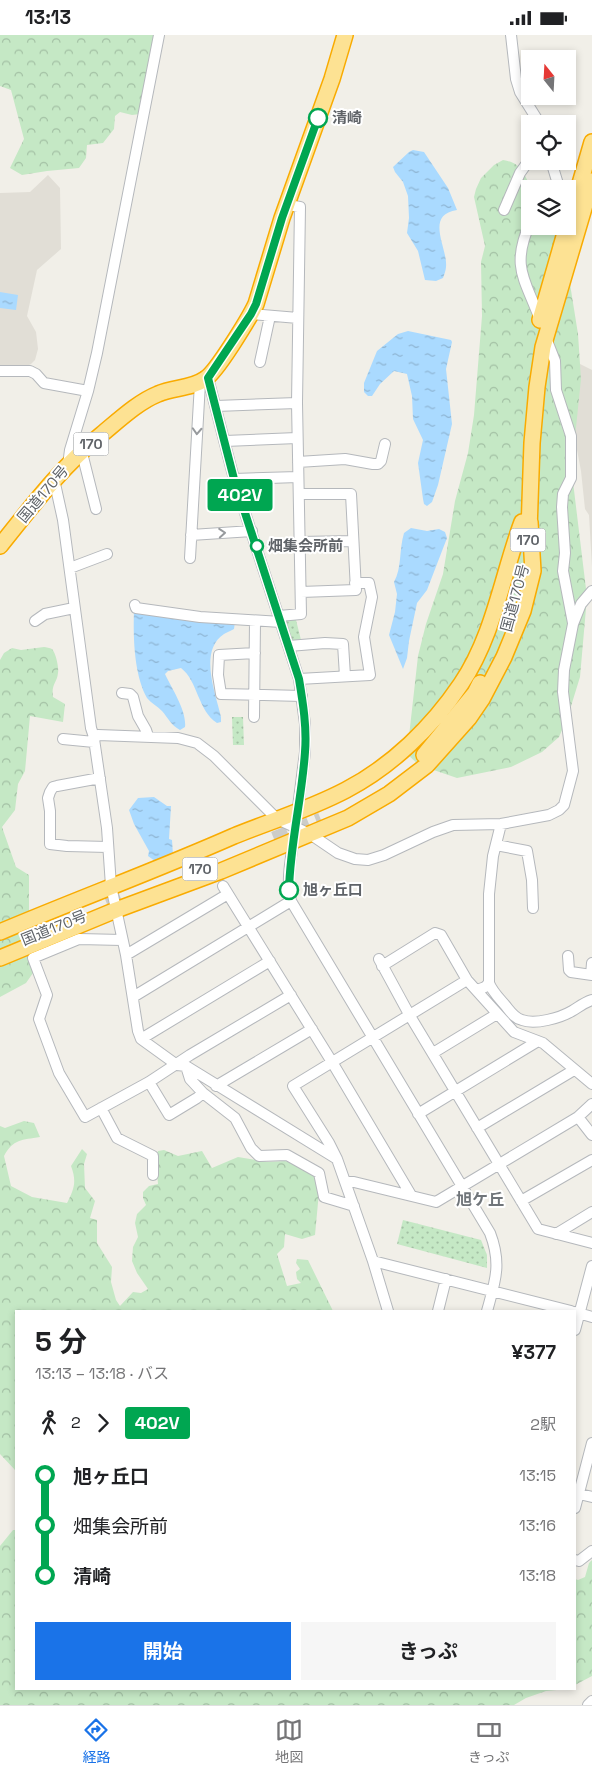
<!DOCTYPE html>
<html lang="ja">
<meta charset="utf-8">
<style>
:root{--surface:#fff;--page:#f6f6f6;--text:#202124;--muted:#757577;--line:#e0e0e0;--accent:#1a73e8}
body{margin:0;font-family:"Space Grotesk","Noto Sans JP",sans-serif;background:var(--page);color:var(--text);height:100vh;display:flex;flex-direction:column;font-size:19px;white-space:nowrap}
*{box-sizing:border-box;margin:0}
p{font-size:16px;color:var(--muted)}
.icon{flex:none;width:28px;height:28px;fill:none;stroke:currentColor;stroke-width:2;stroke-linecap:round;stroke-linejoin:round}
.map{position:relative;flex:1;overflow:hidden}
.panel{position:absolute;left:15px;top:1275px;width:561px;height:380px;display:flex;flex-direction:column;background:var(--surface);border-radius:0px;box-shadow:0 2px 8px #0003}
.panel>*{flex:none}
.badge{padding:0 10px;border-radius:4px;font-size:18px;line-height:32px}
.needle{width:32px;rotate:342deg}
.controls{position:absolute;left:521px;top:15px;display:grid;gap:10px}
.controls a{display:grid;place-items:center;width:55px;height:55px;border-radius:0px;background:var(--surface);box-shadow:0 2px 8px #0003;font-size:25px}
.map>.badge{position:absolute;translate:-50% -50%;box-shadow:0 0 0 2px #fff}
.legs{display:flex;align-items:center;gap:8px;height:55px;padding:0 20px;font-size:16px}
.legs p{margin-inline-start:auto}
.summary{display:flex;align-items:center;justify-content:space-between;height:85px;padding:0 20px}
h1{font-size:28px;font-weight:700;line-height:38px}
.button{display:flex;gap:10px;margin-top:auto;padding:10px 20px}
.button a{flex:1;height:58px;border-radius:0px;background:var(--accent);color:#fff;font-size:20px;font-weight:700;line-height:58px;text-align:center}
.button a+a{background:var(--page);color:var(--text)}
ul{padding:0 20px;list-style:none}
li{display:flex;align-items:center;gap:18px;height:50px;font-size:19px}
li i{display:grid;place-items:center;width:8px;height:100%;margin:0 6px;background:currentColor}
li i::after{content:'';width:12px;height:12px;margin:-6px;border:4px solid;border-radius:50%;background:var(--surface)}
li p{margin-inline-start:auto}
li:first-child i{background:linear-gradient(#0000 50%,currentColor 0)}
li:last-child i{background:linear-gradient(currentColor 50%,#0000 0)}
.status{display:flex;justify-content:space-between;align-items:center;height:35px;padding:0 25px;background:var(--surface);direction:ltr}
.status svg{height:14px;fill:currentColor}
.dock{display:flex;justify-content:space-around;align-items:center;height:70px;border-top:1px solid var(--line);background:var(--surface);font-size:14px;color:var(--muted)}
.dock a{display:grid;justify-items:center;gap:2px}
.dock .selected{color:var(--accent)}
.map>svg:first-child{display:block}
</style>
<div class="status"><b>13:13</b><svg viewBox="0 0 49 12"><path d="M0 12V9h3v3zM5 12V6h3v6zM10 12V3h3v9zM15 12V0h3v12zM26 1h20v11H26zM47 4h2v5h-2z"/></svg></div>
<div class="map">
<svg width="592" height="1670" viewBox="0 0 592 1670">
<defs>
<pattern id="grass-dots" width="8" height="8" patternUnits="userSpaceOnUse" patternTransform="scale(1.25)"><rect width="8" height="8" fill="#c5e8c5"/><path d="M2 2h.1M6 6h.1" fill="none" stroke="#a3c0a4" stroke-width="1.8" stroke-linecap="round"/></pattern>
<pattern id="forest-crowns" width="20" height="18" patternUnits="userSpaceOnUse" patternTransform="scale(1.25)"><rect width="20" height="18" fill="#c5e8c5"/><path d="M2 6a3 3 0 1 1 6 0M12 15a3 3 0 1 1 6 0" fill="none" stroke="#a3c0a4"/></pattern>
<pattern id="water-ripples" width="26" height="14" patternUnits="userSpaceOnUse" patternTransform="scale(1.25)"><rect width="26" height="14" fill="#aadaff"/><path d="M2 4q2-2 4 0t4 0M15 11q2-2 4 0t4 0" fill="none" stroke="#8eb4d2"/></pattern>
</defs>
<rect width="100%" height="100%" fill="#f1efe8"/>
<!-- education -->
<path fill="#e1ded6" d="M 48,140 L 60,153 L 61,214 L 37,235 L 27,281 L 36,297 L 38,314 L 35,325 L 31,329 L 21,334 L 0,333 L 0,158 L 30,157 Z
M 574,326 L 592,335 L 592,532 L 589,480 L 585,474 L 581,436 L 571,383 Z"/>
<!-- grass -->
<path fill="url(#grass-dots)" d="M 286,585 L 296,585 L 302,609 L 293,610 Z
M 232,682 L 243,682 L 244,710 L 233,710 Z
M 403,1185 L 481,1205 L 487,1220 L 487,1233 L 397,1209 Z"/>
<!-- forest -->
<path fill="url(#forest-crowns)" d="M 0,0 L 156,0 L 140,79 L 132,80 L 120,77 L 115,81 L 114,94 L 103,108 L 87,110 L 86,123 L 79,133 L 47,136 L 22,140 L 10,133 L 24,104 L 11,55 L 0,51 Z
M 503,125 C 522,128 523,138 532,154 L 530,154 L 530,191 L 552,191 L 560,210 L 570,249 L 578,299 L 581,344 L 574,412 L 573,447 L 587,562 L 580,642 L 568,681 L 559,702 L 542,717 L 511,732 L 457,743 L 419,730 L 407,719 L 418,621 L 426,589 L 443,539 L 455,466 L 468,418 L 474,380 L 482,281 L 481,227 L 485,211 L 474,162 L 476,154 L 481,143 L 494,130 Z
M 44,612 C 46,612 50,613 52,614 C 56,618 59,633 58,638 C 57,648 51,649 53,662 L 65,669 L 63,687 L 30,681 L 25,736 L 18,749 L 15,775 L 2,792 L 16,832 L 29,840 L 29,922 L 33,938 L 26,948 L 0,962 L 0,625 L 4,618 L 12,613 L 21,615 Z
M 24,1086 L 34,1088 L 40,1102 C 22,1105 13,1104 4,1121 L 11,1151 L 32,1162 L 67,1168 C 74,1154 77,1147 71,1131 L 82,1114 L 87,1119 L 84,1129 L 85,1153 L 95,1166 L 90,1183 L 97,1185 L 97,1208 L 112,1232 L 111,1247 L 116,1265 L 120,1271 L 133,1257 L 141,1258 L 148,1254 L 137,1238 L 132,1226 L 133,1212 L 138,1202 L 135,1188 L 137,1179 L 146,1170 L 143,1163 L 143,1157 L 149,1151 L 158,1149 L 156,1124 L 158,1116 L 164,1115 L 178,1121 L 202,1116 L 212,1133 L 238,1122 L 267,1127 L 285,1126 L 299,1130 L 315,1139 L 319,1157 L 315,1200 L 302,1204 L 285,1199 L 284,1212 L 277,1219 L 287,1251 L 301,1248 L 297,1244 L 296,1237 L 300,1234 L 296,1228 L 297,1224 L 308,1225 L 333,1276 L 16,1276 L 16,1436 L 0,1419 L 0,1091 L 5,1093 Z
M 13,1495 L 16,1495 L 16,1654 L 568,1654 L 546,1656 L 526,1663 L 514,1670 L 0,1670 L 0,1511 Z
M 592,1525 L 592,1641 L 575,1650 L 575,1544 L 578,1545 L 585,1542 L 589,1528 Z"/>
<!-- water -->
<path fill="url(#water-ripples)" d="M 413,115 L 424,117 L 448,153 L 457,175 C 424,180 448,213 446,232 C 446,235 444,240 443,243 L 436,246 L 425,245 L 418,216 L 407,198 L 409,183 L 408,161 L 403,147 L 395,137 L 393,132 L 409,117 Z
M 0,257 L 18,260 L 16,275 L 0,273 Z
M 408,296 L 451,305 L 452,307 L 446,334 L 452,389 L 438,450 L 432,467 L 427,471 L 424,469 L 423,464 L 418,428 L 423,405 L 413,384 L 412,361 L 407,339 L 394,336 L 380,349 L 372,361 L 368,361 L 364,357 L 364,348 L 377,316 L 398,299 Z
M 411,493 L 427,496 L 439,494 L 445,497 L 447,503 L 427,555 L 417,568 L 409,606 L 407,623 L 403,634 L 389,600 L 395,577 L 397,559 L 394,547 C 402,533 399,514 404,498 Z
M 134,576 L 235,587 L 234,594 C 231,596 227,597 224,599 C 198,616 216,659 221,682 L 221,687 L 217,688 C 198,676 198,646 181,633 L 168,636 L 165,639 C 172,654 187,676 185,692 L 180,695 C 171,690 168,683 162,676 C 157,671 151,668 147,663 C 134,640 133,602 134,576 Z
M 154,762 L 167,771 L 171,771 L 169,804 L 172,805 L 173,820 L 155,826 L 148,821 L 149,816 L 134,789 L 129,775 L 138,763 Z"/>
<g fill="none" stroke-linecap="round" stroke-linejoin="round">
<!-- highway-tunnel -->
<path stroke="#ccccc8" stroke-width="15" stroke-dasharray="15 8" stroke-linecap="butt" d="M 274,804 L 321,785
M 105,864 L 125,856"/>
<!-- minor casing -->
<g stroke="#b5b8bc" stroke-width="12">
<path id="minor" d="M 511,0 L 516,44 L 520,57 L 540,89
M 551,126 L 558,149 L 564,154
M 504,175 L 520,138 L 530,124
M 530,188 C 510,233 526,245 540,285
M 251,279 L 298,283
M 546,303 L 555,326 L 556,355 L 571,401 L 571,443 L 563,459 L 562,472 L 565,518 L 563,536 L 573,588
M 260,327 L 270,281
M 0,336 L 30,336 L 36,339 L 44,348 L 88,356
M 208,343 L 234,444 L 299,644 L 305,689 L 305,717 L 297,780
M 216,371 L 297,368
M 225,406 L 297,403
M 82,418 L 96,474
M 298,427 L 345,424 L 373,429 L 378,429 L 381,426 L 385,409
M 68,430 L 70,415 L 88,356 L 97,318 L 159,0
M 54,444 L 63,485 L 91,693 L 94,702
M 234,444 L 298,442
M 299,459 L 351,459 L 356,555 L 301,557
M 191,500 L 252,496
M 300,507 L 353,506
M 190,523 L 200,348
M 70,533 L 107,519
M 135,570 L 136,573 L 200,582 L 281,587
M 279,581 L 301,579 L 297,368 L 300,172 L 288,170
M 35,586 L 45,579 L 74,573
M 289,611 L 325,608 L 343,609 L 345,641
M 255,618 L 219,620 L 218,640 L 221,659 L 302,661
M 299,644 L 370,640 L 364,602 L 372,562 L 369,548 L 355,548
M 122,658 L 130,659 L 133,662 L 138,681 L 146,695 L 148,701
M 254,682 L 255,586
M 63,704 L 94,707
M 100,743 L 57,751 L 53,752 L 50,757 L 48,763 L 50,776 L 50,809 L 67,811 L 108,812
M 294,802 C 291,823 286,845 291,866 L 490,1198 C 502,1229 495,1247 487,1276
M 496,810 L 527,816 L 532,845 L 533,873
M 223,851 L 332,1027 L 411,1160
M 122,905 L 79,904 L 33,923 L 47,960 L 39,984 L 59,1038 L 85,1082 L 149,1047 L 190,1020 L 291,960
M 126,920 L 228,859
M 568,921 L 569,935 L 571,937 L 592,940
M 379,924 L 410,981 L 538,1194 L 592,1208
M 382,931 L 435,898 L 441,900 L 467,945 L 514,997 L 543,1008 L 592,1049
M 591,940 L 592,928
M 489,948 C 492,956 499,963 505,970 C 510,976 514,983 522,985 C 535,990 560,983 572,976 C 579,972 583,968 592,965
M 477,955 L 485,952 L 489,948 L 489,859 L 493,821 L 501,789
M 133,962 L 291,866
M 141,1004 L 270,926
M 433,1018 L 497,979
M 149,1047 L 169,1080 L 197,1063 L 203,1058 L 190,1044 L 186,1031
M 216,1051 L 312,994
M 203,1058 L 235,1083 L 251,1113 L 259,1121 L 287,1120 L 319,1138 L 324,1162 L 354,1171
M 101,1073 L 117,1103 L 153,1121 L 153,1140
M 418,1079 L 538,1006
M 578,1082 L 592,1100
M 477,1093 L 574,1035
M 337,1124 L 329,1108 L 293,1051 L 467,945
M 346,1147 L 354,1147 L 436,1167 L 578,1082 L 592,1069
M 521,1166 L 592,1125
M 556,1199 L 592,1177
M 373,1226 L 571,1276
M 388,1276 L 373,1226 L 337,1124 L 186,1031 L 177,1030 L 141,1004 L 138,996 L 126,920 L 111,851 L 107,793 L 94,704 L 98,700 L 178,703 L 197,708 L 214,721 L 277,784 L 310,799 L 338,818 L 355,824 L 368,825 L 384,820 L 433,797 L 453,790 L 501,789 L 549,780 L 559,775 L 564,770 L 573,736 L 563,657 L 564,635 L 573,589 L 581,569 L 592,556
M 438,1276 L 446,1244
M 575,1277 L 592,1282
M 575,1295 L 592,1231
M 575,1458 L 592,1462
M 575,1473 L 592,1408
M 575,1525 L 579,1526 L 592,1516
M 588,1670 L 592,1666"/>
</g>
<!-- highway casing -->
<g stroke="#f9ab00" stroke-width="18">
<path id="highway" d="M 568,190 L 592,107
M 540,285 L 567,191
M 529,496 L 532,408 L 537,352 L 543,312 L 592,146
M 0,511 C 32,471 62,431 102,399 C 119,385 138,367 158,359 C 173,352 191,354 205,344 C 216,338 250,282 256,269 L 282,183 L 332,44 L 345,0
M 424,720 L 475,658 L 480,648
M 0,897 C 78,864 157,835 234,801 C 271,786 310,774 346,755 C 392,731 432,692 461,649 C 494,600 502,541 522,487
M 0,923 L 116,875 L 221,836 L 348,783 L 389,759 L 427,730 L 469,683 L 482,664 L 504,622 L 523,576 L 533,536 L 530,487"/>
</g>
<!-- minor -->
<use href="#minor" stroke="#fff" stroke-width="10"/>
<!-- highway -->
<use href="#highway" stroke="#fde293" stroke-width="15"/>
</g>
<!-- one-way arrows -->
<defs><path id="oneway-chevron" d="M-2-3.5L2.5 0L-2 3.5" fill="none" stroke-width="1.6" stroke-linecap="round" stroke-linejoin="round" transform="scale(1.25)"/></defs>
<g stroke="#979a9d">
<use href="#oneway-chevron" transform="translate(197 396) rotate(93)"/>
<use href="#oneway-chevron" transform="translate(222 498) rotate(-4)"/>
</g>
<g fill="none" stroke-linecap="round" stroke-linejoin="round">
<!-- line-1 casing -->
<g stroke="#fff" stroke-width="11">
<path id="line-1" d="M 289,855 C 290,809 302,763 305,717 C 307,693 303,668 299,644 L 234,444 L 208,343 L 251,279 L 256,269 L 282,183 L 318,83"/>
</g>
<!-- line-1 -->
<use href="#line-1" stroke="#00a651" stroke-width="8"/>
</g>
<!-- markers -->
<g fill="#fff" stroke="#00a651" stroke-width="2.5">
<circle cx="318" cy="83" r="9"/>
<circle cx="257" cy="511" r="6"/>
<circle cx="289" cy="855" r="9"/>
</g>
<g text-anchor="middle" stroke-width="4" stroke-linejoin="round" paint-order="stroke">
<!-- shield labels -->
<g fill="#fff" stroke="#8f9295" stroke-width="1">
<rect x="73.5" y="397.5" width="35" height="23" rx="4"/>
<rect x="510.5" y="493.5" width="35" height="23" rx="4"/>
<rect x="182.5" y="822.5" width="35" height="23" rx="4"/>
</g>
<g font-size="14" font-weight="bold" fill="#5f6368">
<text x="91" y="414">170</text>
<text x="528" y="510">170</text>
<text x="200" y="839">170</text>
</g>
<!-- stop labels -->
<g font-size="15" font-weight="bold" fill="#5f6368" stroke="#fff" text-anchor="start">
<text x="332" y="88">清崎</text>
<text x="268" y="516">畑集会所前</text>
<text x="303" y="860">旭ヶ丘口</text>
</g>
<!-- street labels -->
<g font-size="15" fill="#5f6368" stroke="#fff">
<text transform="translate(43 459) rotate(-50)" y="5">国道170号</text>
<text transform="translate(515 563) rotate(-75)" y="5">国道170号</text>
<text transform="translate(54 893) rotate(-22)" y="5">国道170号</text>
</g>
<!-- neighbourhood labels -->
<g font-size="16" font-weight="bold" fill="#70757a" stroke="#fff">
<text x="480" y="1170">旭ケ丘</text>
</g>
</g>
</svg>
<div class="controls">
<a><svg class="needle" viewBox="-14 -14 28 28"><path d="M0-13l5 13h-10z" fill="#e53935"/><path d="M0 13l5-13h-10z" fill="#757577"/></svg></a>
<a><svg class="icon" aria-label="locate" viewBox="0 0 24 24"><circle cx="12" cy="12" r="6"/><path d="M12 2v4M12 18v4M2 12h4M18 12h4"/></svg></a>
<a><svg class="icon" aria-label="layers" viewBox="0 0 24 24"><path d="M12 4l9 5-9 5-9-5zM3 14l9 5 9-5"/></svg></a>
</div>
<b class="badge" style="left:240px;top:460px;background:#00a651;color:#fff">402V</b>
<section class="panel">
<div class="summary"><div><h1>5 分</h1><p>13:13 – 13:18 · バス</p></div><b>¥377</b></div>
<div class="legs"><svg class="icon" aria-label="walk" viewBox="0 0 24 24"><circle cx="13" cy="4" r="2"/><path d="M13 8l-2 6 4 7M11 14l-3 7M7 12l3-4h3l4 4"/></svg>2<svg class="icon" aria-label="forward" viewBox="0 0 24 24"><path d="M9 5l7 7-7 7"/></svg><b class="badge" style="background:#00a651;color:#fff">402V</b><p>2駅</p></div>
<ul>
<li><i style="color:#00a651"></i><b>旭ヶ丘口</b><p>13:15</p></li>
<li><i style="color:#00a651"></i><span>畑集会所前</span><p>13:16</p></li>
<li><i style="color:#00a651"></i><b>清崎</b><p>13:18</p></li>
</ul>
<div class="button"><a>開始</a><a>きっぷ</a></div>
</section>
</div>
<nav class="dock">
<a class="selected"><svg class="icon" aria-label="directions" viewBox="0 0 24 24"><path d="M12 3l9 9-9 9-9-9zM9 14v-3h6M13 9l2 2-2 2"/></svg>経路</a>
<a><svg class="icon" aria-label="map" viewBox="0 0 24 24"><path d="M3 6l6-2 6 2 6-2v14l-6 2-6-2-6 2zM9 4v14M15 6v14"/></svg>地図</a>
<a><svg class="icon" aria-label="tickets" viewBox="0 0 24 24"><path d="M3 7h18v10H3zM15 7v10"/></svg>きっぷ</a>
</nav>
